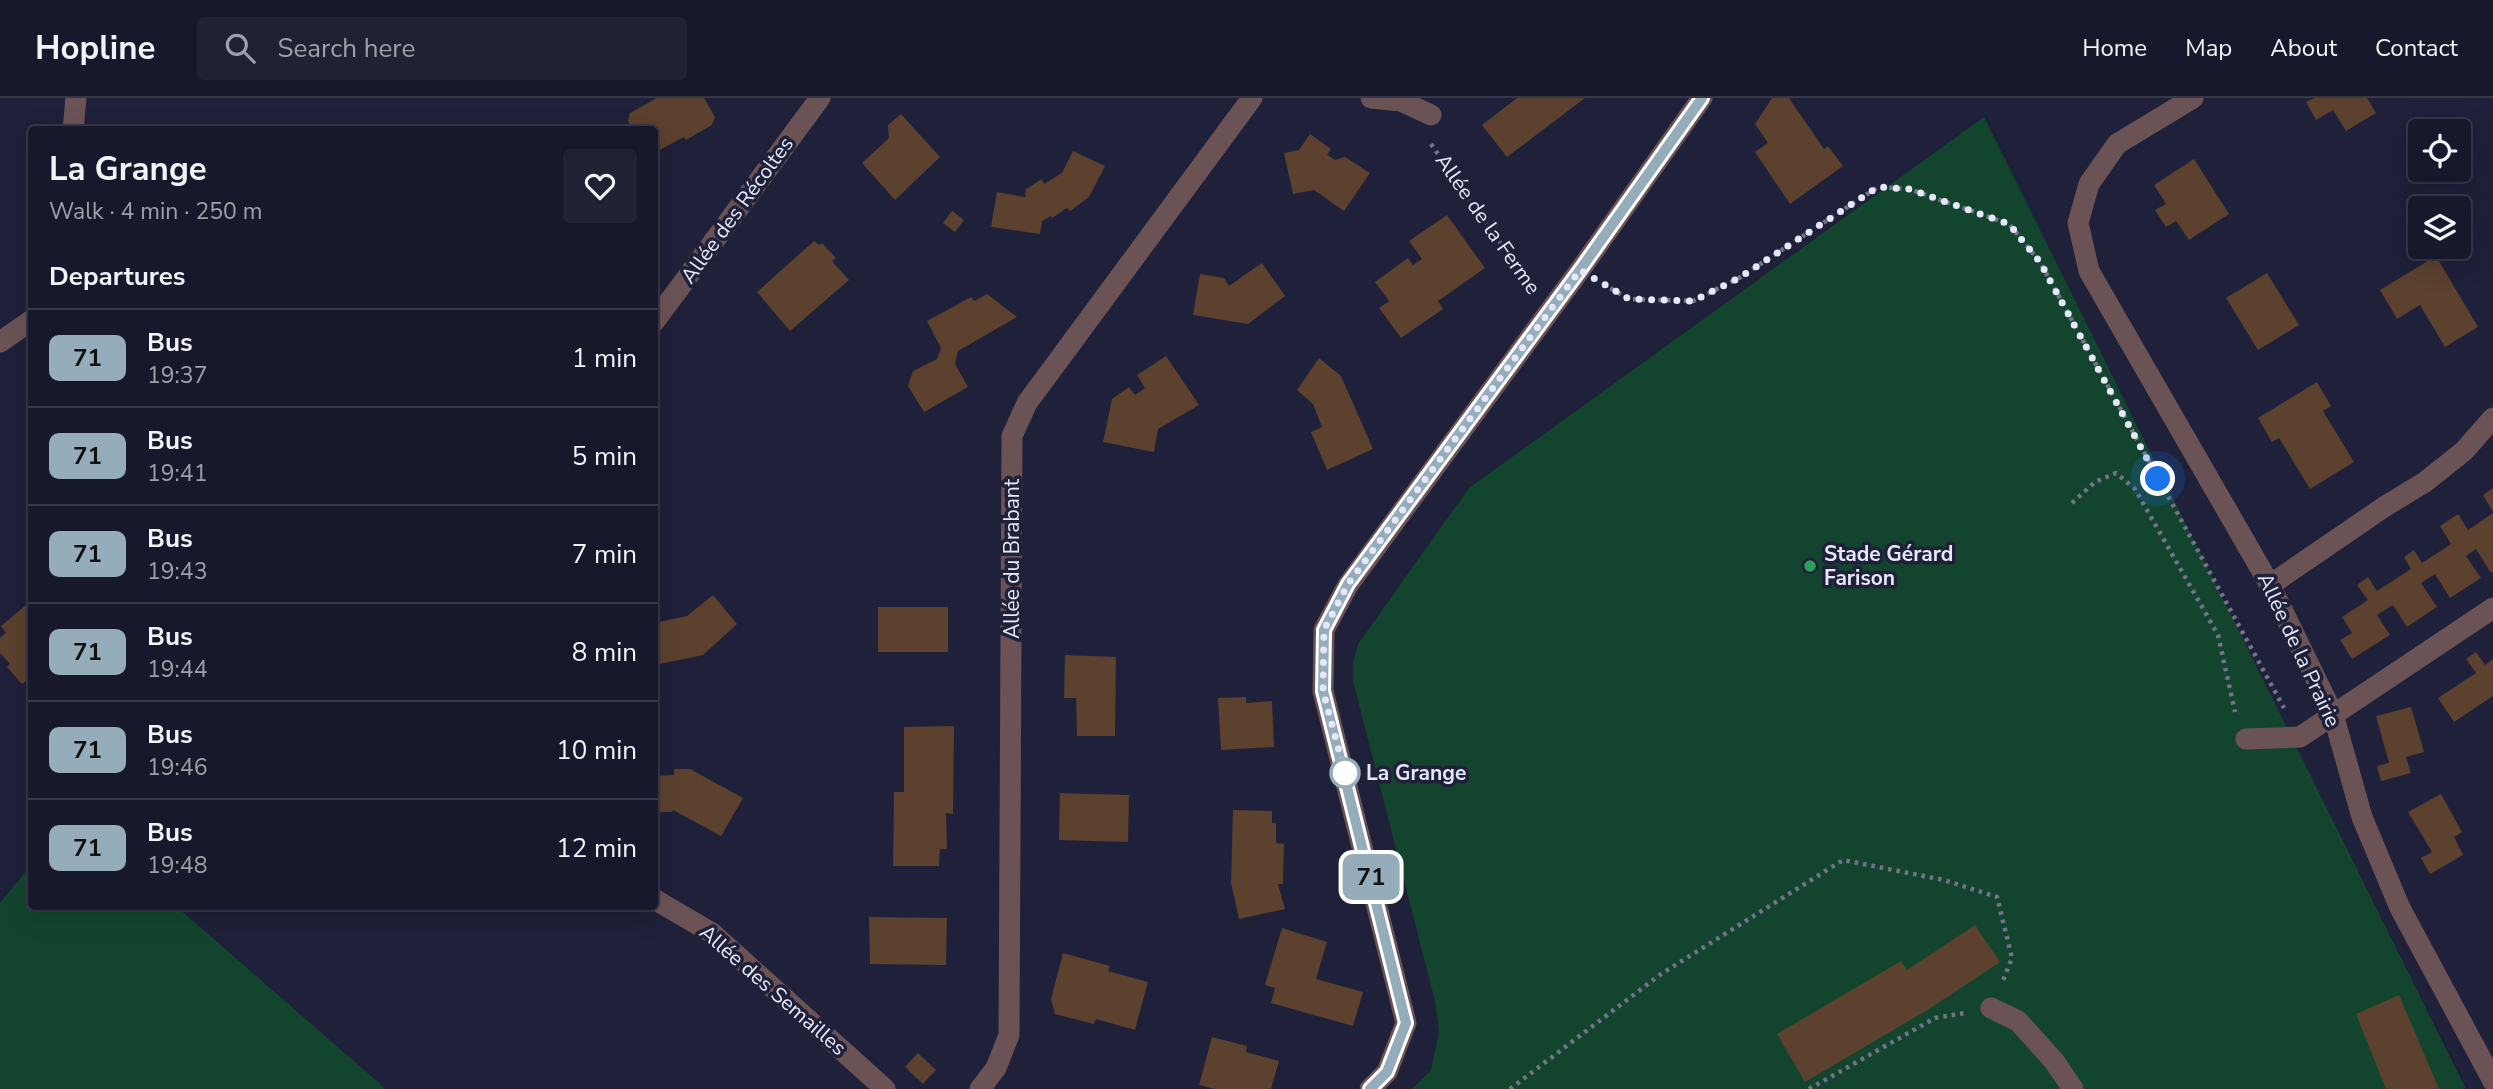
<!DOCTYPE html>
<meta charset="utf-8">
<style>
:root{--surface:#17182b;--page:#202133;--text:#f1f3f6;--muted:#9ea0a9;--line:#363747}
body{margin:0;font-family:"Nunito Sans",sans-serif;background:var(--page);color:var(--text);height:100vh;display:flex;flex-direction:column;font-size:26px;white-space:nowrap}
*{box-sizing:border-box;margin:0}
p{font-size:23px;color:var(--muted)}
.icon{flex:none;width:38px;height:38px;fill:none;stroke:currentColor;stroke-width:2;stroke-linecap:round;stroke-linejoin:round}
.map{position:relative;flex:1;overflow:hidden}
.panel{position:absolute;left:28px;top:28px;width:630px;height:784px;display:flex;flex-direction:column;background:var(--surface);border-radius:7px;box-shadow:0 7px 28px #0002,0 0 0 2px var(--line)}
.panel>*{flex:none}
.badge{padding:0 14px;border-radius:10px;font-size:24px;line-height:46px}
.buttons{position:absolute;left:2408px;top:21px;display:grid;gap:14px}
.buttons a{display:grid;place-items:center;width:63px;height:63px;border-radius:7px;background:var(--surface);box-shadow:0 7px 28px #0002,0 0 0 2px var(--line);font-size:35px}
.you{position:absolute;width:35px;height:35px;margin:-18px;border:5px solid #fff;border-radius:50%;background:#1a73e8;box-shadow:0 0 0 10px #1a73e833}
.map>.badge{position:absolute;translate:-50% -50%;box-shadow:0 0 0 4px #fff}
h2{padding:0 21px;font-size:26px;line-height:63px}
.round{display:grid;place-items:center;flex:none;width:74px;height:74px;border-radius:7px;background:var(--page)}
.overview{display:flex;align-items:center;justify-content:space-between;height:119px;padding:0 21px}
h1{font-size:33px;font-weight:700;line-height:52px}
ul{padding:0;list-style:none}
li{display:flex;align-items:center;gap:21px;height:98px;padding:0 21px;border-top:2px solid var(--line)}
li div{flex:1}
li b{display:block;font-size:26px}
li em{font-style:normal}
li .badge{min-width:77px;font-weight:700;text-align:center}
header{display:flex;align-items:center;gap:42px;box-sizing:border-box;height:98px;padding:0 35px;background:var(--surface);border-bottom:2px solid var(--line)}
header strong{font-size:33px}
nav{display:flex;gap:38px;margin-inline-start:auto;font-size:24px}
.search{width:490px;height:63px;background:var(--page);display:flex;align-items:center;gap:18px;box-sizing:border-box;padding:0 24px;border-radius:7px;color:var(--muted);font-size:26px}
.map>svg:first-child{display:block}
</style>
<header>
<strong>Hopline</strong>
<div class="search"><svg class="icon" aria-label="search" viewBox="0 0 24 24"><circle cx="10" cy="10" r="6"/><path d="M15 15l6 6"/></svg>Search here</div>
<nav><a>Home</a><a>Map</a><a>About</a><a>Contact</a></nav>
</header>
<div class="map">
<svg width="2493" height="991" viewBox="0 0 2493 991">
<rect width="100%" height="100%" fill="#1f2039"/>
<!-- green -->
<path fill="#13452e" d="M 1984,19 L 2466,991 L 1412,991 L 1431,972 L 1439,933 L 1435,903 L 1353,583 L 1353,566 L 1358,546 L 1469,390 Z
M 31,767 L 32,808 L 177,809 L 386,991 L 0,991 L 0,805 Z"/>
<!-- building -->
<path fill="#5b412e" d="M 657,0 L 704,0 L 715,19 L 712,27 L 686,42 L 684,39 L 654,55 L 654,32 L 633,32 L 628,23 L 630,15 Z
M 1517,0 L 1585,0 L 1507,59 L 1482,27 Z
M 1772,0 L 1789,0 L 1824,51 L 1828,48 L 1843,68 L 1790,106 L 1755,54 L 1768,45 L 1755,26 Z
M 2314,0 L 2367,0 L 2376,15 L 2346,33 L 2333,12 L 2316,22 L 2306,4 Z
M 901,16 L 940,59 L 895,102 L 862,65 L 889,40 L 888,27 Z
M 1310,36 L 1331,51 L 1327,57 L 1335,62 L 1345,59 L 1370,75 L 1344,113 L 1314,92 L 1293,96 L 1284,55 L 1299,52 Z
M 1073,53 L 1105,68 L 1089,99 L 1070,113 L 1067,110 L 1052,120 L 1051,118 L 1042,123 L 1040,136 L 991,129 L 997,94 L 1025,99 L 1026,91 L 1042,81 L 1044,86 L 1062,75 Z
M 2194,61 L 2229,116 L 2189,142 L 2176,123 L 2166,129 L 2155,112 L 2166,106 L 2154,87 Z
M 952,113 L 964,122 L 955,134 L 943,125 Z
M 1447,117 L 1485,170 L 1438,203 L 1443,211 L 1401,240 L 1379,210 L 1389,203 L 1375,184 L 1408,160 L 1413,167 L 1422,161 L 1409,143 Z
M 814,143 L 819,147 L 822,145 L 836,160 L 832,163 L 849,182 L 790,233 L 757,194 Z
M 2436,158 L 2478,229 L 2445,249 L 2420,207 L 2397,221 L 2380,192 Z
M 1262,165 L 1285,198 L 1248,226 L 1193,217 L 1200,176 L 1224,180 L 1229,188 Z
M 2267,175 L 2299,227 L 2258,252 L 2226,200 Z
M 987,196 L 1017,219 L 958,253 L 955,266 L 968,289 L 924,314 L 908,288 L 913,273 L 937,261 L 941,250 L 927,223 L 971,199 L 974,203 Z
M 1166,258 L 1199,307 L 1158,331 L 1154,354 L 1103,344 L 1112,301 L 1129,289 L 1135,297 L 1145,290 L 1137,277 Z
M 1319,260 L 1341,278 L 1373,351 L 1327,372 L 1311,334 L 1322,329 L 1313,306 L 1297,292 Z
M 2317,284 L 2331,308 L 2323,313 L 2354,364 L 2310,391 L 2279,340 L 2272,344 L 2258,320 Z
M 2493,390 L 2493,414 L 2483,397 Z
M 2493,415 L 2493,473 L 2491,475 L 2476,451 L 2466,458 L 2481,480 L 2450,500 L 2435,476 L 2421,485 L 2437,509 L 2407,529 L 2393,507 L 2377,517 L 2390,537 L 2352,561 L 2340,542 L 2352,535 L 2342,519 L 2368,502 L 2357,487 L 2368,479 L 2377,493 L 2411,471 L 2404,459 L 2414,452 L 2422,465 L 2451,446 L 2440,428 L 2458,416 L 2468,432 Z
M 713,497 L 737,526 L 703,557 L 660,566 L 660,562 L 654,563 L 654,525 L 687,518 Z
M 32,502 L 32,578 L 22,586 L 7,569 L 10,566 L 0,555 L 0,540 L 6,535 L 1,528 Z
M 878,509 L 948,509 L 948,554 L 878,554 Z
M 2476,554 L 2485,567 L 2493,561 L 2493,598 L 2454,624 L 2438,600 L 2476,575 L 2466,561 Z
M 1065,557 L 1116,559 L 1115,638 L 1077,638 L 1076,600 L 1064,600 Z
M 1246,599 L 1246,605 L 1272,603 L 1274,649 L 1221,652 L 1218,600 Z
M 2411,609 L 2424,654 L 2406,659 L 2411,675 L 2381,683 L 2377,668 L 2389,665 L 2376,618 Z
M 954,628 L 953,716 L 946,715 L 947,751 L 940,751 L 939,768 L 893,768 L 894,694 L 904,694 L 904,629 Z
M 674,671 L 690,671 L 743,700 L 721,738 L 673,712 L 672,714 L 654,714 L 654,678 L 674,677 Z
M 1060,695 L 1129,697 L 1128,744 L 1059,742 Z
M 2441,696 L 2462,734 L 2454,739 L 2463,757 L 2430,776 L 2421,760 L 2432,754 L 2408,714 Z
M 1233,712 L 1272,713 L 1272,725 L 1276,725 L 1276,745 L 1284,746 L 1283,786 L 1278,786 L 1285,811 L 1239,821 L 1231,785 Z
M 869,819 L 947,820 L 946,867 L 870,866 Z
M 1975,827 L 2000,864 L 1929,911 L 1805,984 L 1777,936 L 1901,863 L 1907,872 Z
M 1282,830 L 1327,844 L 1316,881 L 1363,894 L 1353,928 L 1271,905 L 1275,890 L 1265,887 Z
M 1063,855 L 1110,868 L 1108,873 L 1148,884 L 1135,932 L 1096,921 L 1094,926 L 1055,916 L 1051,901 Z
M 2399,897 L 2439,991 L 2386,991 L 2356,916 Z
M 1212,939 L 1247,948 L 1246,954 L 1279,963 L 1271,991 L 1215,991 L 1199,987 Z
M 918,955 L 936,972 L 923,986 L 905,969 Z"/>
<g fill="none" stroke-linecap="round" stroke-linejoin="round">
<!-- path -->
<path stroke="#73748a" stroke-width="4.5" stroke-dasharray="3.5 5" stroke-linecap="butt" d="M 1431,46 L 1532,190
M 1603,186 L 1629,201 L 1693,203 L 1739,180 L 1878,89 L 1909,91 L 2009,126 L 2040,164 L 2284,610
M 2072,405 L 2095,384 L 2116,375 L 2135,391 L 2218,537 L 2235,614
M 1510,991 L 1661,876 L 1843,762 L 1944,782 L 1997,799 L 2012,860 L 2002,885
M 1809,991 L 1935,920 L 1965,915"/>
<!-- minor -->
<path stroke="#6b5355" stroke-width="21" d="M 1371,0 L 1401,3 L 1431,17
M 2193,0 L 2117,46 L 2089,86 L 2078,125 L 2089,173 L 2270,487 L 2333,616 L 2362,719 L 2400,810 L 2493,983
M 73,32 L 76,0
M 654,224 L 820,0
M 0,244 L 32,222
M 2270,487 L 2384,409 L 2425,384 L 2464,353 L 2493,320
M 2246,641 L 2300,639 L 2493,510
M 654,801 L 712,835 L 885,991
M 1991,910 L 2018,923 L 2054,963 L 2073,991
M 980,991 L 996,970 L 1009,937 L 1012,338 L 1027,305 L 1252,0
M 1370,991 L 1387,974 L 1406,925 L 1323,593 L 1324,532 L 1348,487 L 1580,172 L 1702,0"/>
</g>
<g fill="none" stroke-linecap="round" stroke-linejoin="round">
<!-- line casing -->
<g stroke="#fff" stroke-width="16">
<path id="line" d="M 1370,991 L 1387,974 L 1406,925 L 1323,593 L 1324,532 L 1348,486 L 1580,172 L 1702,0"/>
</g>
<!-- line -->
<use href="#line" stroke="#95acba" stroke-width="10"/>
<!-- walk -->
<path stroke="#e6e7f8" stroke-width="7" stroke-dasharray="0 12.6" d="M 1345,675 L 1323,593 L 1324,532 L 1348,486 L 1580,172 L 1629,201 L 1693,203 L 1739,180 L 1878,89 L 1909,91 L 2009,126 L 2040,164 L 2158,381"/>
</g>
<!-- markers -->
<circle fill="#2e9e5b" stroke="#1f2039" stroke-width="2.5" cx="1810" cy="468" r="7"/>
<circle fill="#fff" stroke="#95acba" stroke-width="3.5" cx="1345" cy="675" r="14"/>
<g text-anchor="middle" stroke-width="7" stroke-linejoin="round" paint-order="stroke">
<!-- street labels -->
<g font-size="21" fill="#e6e7f8" stroke="#1f2039">
<text transform="translate(737 112) rotate(-54)" y="7">Allée des Récoltes</text>
<text transform="translate(1488 126) rotate(55)" y="7">Allée de la Ferme</text>
<text transform="translate(1012 461) rotate(-90)" y="7">Allée du Brabant</text>
<text transform="translate(2299 552) rotate(65)" y="7">Allée de la Prairie</text>
<text transform="translate(773 892) rotate(41)" y="7">Allée des Semailles</text>
</g>
<!-- poi labels -->
<g font-size="21" font-weight="bold" fill="#e6e7f8" stroke="#1f2039" text-anchor="start">
<text x="1824" y="463">Stade Gérard<tspan x="1824" dy="24">Farison</tspan></text>
</g>
<!-- stop labels -->
<g font-size="21" font-weight="bold" fill="#e6e7f8" stroke="#1f2039" text-anchor="start">
<text x="1366" y="682">La Grange</text>
</g>
</g>
</svg>
<div class="buttons">
<a><svg class="icon" aria-label="locate" viewBox="0 0 24 24"><circle cx="12" cy="12" r="6"/><path d="M12 2v4M12 18v4M2 12h4M18 12h4"/></svg></a>
<a><svg class="icon" aria-label="layers" viewBox="0 0 24 24"><path d="M12 4l9 5-9 5-9-5zM3 14l9 5 9-5"/></svg></a>
</div>
<div class="you" style="left:2158px;top:381px"></div>
<b class="badge" style="left:1371px;top:779px;background:#95acba;color:#111">71</b>
<section class="panel">
<div class="overview"><div><h1>La Grange</h1><p>Walk · 4 min · 250 m</p></div><a class="round"><svg class="icon" aria-label="heart" viewBox="0 0 24 24"><path d="M12 20l-8-8c-3-5 5-10 8-4 3-6 11-1 8 4z"/></svg></a></div>
<h2>Departures</h2>
<ul>
<li><span class="badge" style="background:#95acba;color:#111">71</span><div><b>Bus</b><p>19:37</p></div><em>1 min</em></li>
<li><span class="badge" style="background:#95acba;color:#111">71</span><div><b>Bus</b><p>19:41</p></div><em>5 min</em></li>
<li><span class="badge" style="background:#95acba;color:#111">71</span><div><b>Bus</b><p>19:43</p></div><em>7 min</em></li>
<li><span class="badge" style="background:#95acba;color:#111">71</span><div><b>Bus</b><p>19:44</p></div><em>8 min</em></li>
<li><span class="badge" style="background:#95acba;color:#111">71</span><div><b>Bus</b><p>19:46</p></div><em>10 min</em></li>
<li><span class="badge" style="background:#95acba;color:#111">71</span><div><b>Bus</b><p>19:48</p></div><em>12 min</em></li>
</ul>
</section>
</div>
